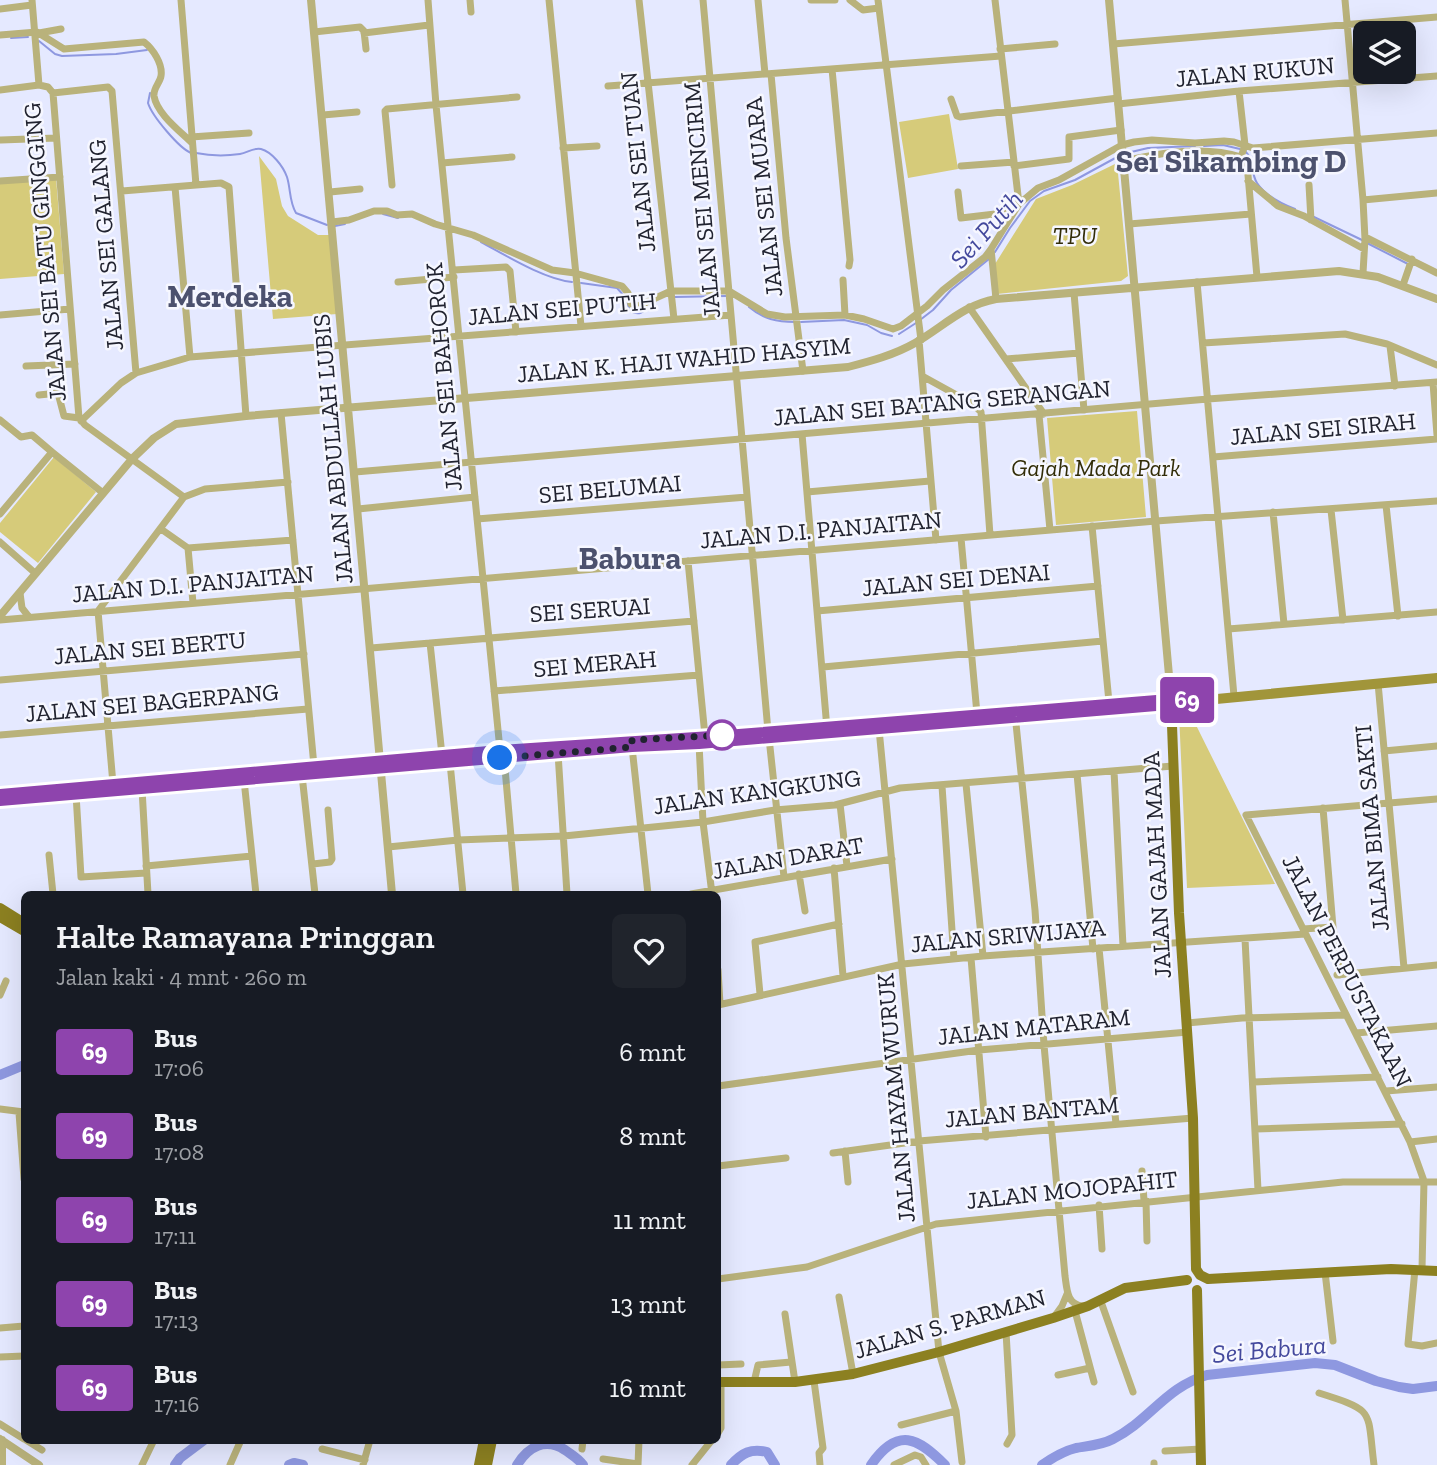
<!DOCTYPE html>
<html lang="id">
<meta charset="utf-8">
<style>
:root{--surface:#171b24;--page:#20242c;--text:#f1f3f6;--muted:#9ea1a6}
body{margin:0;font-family:"Zilla Slab",serif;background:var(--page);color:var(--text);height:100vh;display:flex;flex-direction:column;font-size:26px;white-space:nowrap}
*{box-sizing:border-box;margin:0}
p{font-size:23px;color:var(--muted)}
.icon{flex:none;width:38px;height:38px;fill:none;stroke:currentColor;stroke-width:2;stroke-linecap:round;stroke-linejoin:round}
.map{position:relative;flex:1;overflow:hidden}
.sheet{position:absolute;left:21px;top:891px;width:700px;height:553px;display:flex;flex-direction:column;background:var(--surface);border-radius:10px;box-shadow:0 7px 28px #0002}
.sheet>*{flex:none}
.badge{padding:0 14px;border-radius:5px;font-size:24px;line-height:46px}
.buttons{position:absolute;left:1353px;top:21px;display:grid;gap:14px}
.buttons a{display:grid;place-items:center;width:63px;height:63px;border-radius:10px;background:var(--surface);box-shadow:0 7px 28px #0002;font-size:35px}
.you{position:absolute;width:35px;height:35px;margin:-18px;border:5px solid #fff;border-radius:50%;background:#1a73e8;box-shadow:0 0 0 10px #1a73e833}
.map>.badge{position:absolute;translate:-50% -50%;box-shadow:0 0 0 4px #fff}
.round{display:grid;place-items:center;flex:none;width:74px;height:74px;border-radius:10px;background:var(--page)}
.head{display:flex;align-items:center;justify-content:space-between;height:119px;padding:0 35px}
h1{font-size:33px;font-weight:600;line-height:52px}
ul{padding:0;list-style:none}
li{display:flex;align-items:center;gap:21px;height:84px;padding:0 35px}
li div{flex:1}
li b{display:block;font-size:26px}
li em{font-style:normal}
li .badge{min-width:77px;font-weight:700;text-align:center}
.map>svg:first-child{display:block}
</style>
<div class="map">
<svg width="1437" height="1465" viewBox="0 0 1437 1465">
<rect width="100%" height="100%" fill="#e5e9ff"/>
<!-- green -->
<path fill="#d6cb7a" d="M 949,114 L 958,169 L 908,178 L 899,122 Z
M 259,156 L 276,179 L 282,206 L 288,216 L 318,235 L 331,235 L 337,314 L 273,319 Z
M 1117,163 L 1128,276 L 1121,281 L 997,294 L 995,264 L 1036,199 L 1072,185 Z
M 56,178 L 64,274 L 0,279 L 0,183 Z
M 1137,411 L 1146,517 L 1056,525 L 1047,418 Z
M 54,457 L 96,492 L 38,563 L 0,532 L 0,523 Z
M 1185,710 L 1190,713 L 1275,884 L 1187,888 L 1179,714 Z"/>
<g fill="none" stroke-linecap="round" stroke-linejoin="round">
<!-- stream -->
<path stroke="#8e98e0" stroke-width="2" d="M 11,38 L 28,37
M 39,41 L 55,54 L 62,56 L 116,54 L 147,50
M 150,93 L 148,103 C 152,116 179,148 191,153
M 1204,146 L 1223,145 L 1240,149
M 1245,151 C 1255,160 1250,172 1257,183 C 1265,195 1282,204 1295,209
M 196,153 C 211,156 226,156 240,154 C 247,153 254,147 261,149 C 272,152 283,166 287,177 C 291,190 289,201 296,213 L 327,225
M 1127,153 L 1148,148 L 1195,146
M 383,214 L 398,218
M 1314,217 L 1362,240
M 335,226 L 345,224
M 481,242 C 507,256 544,279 572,282
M 1367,243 L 1408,264
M 995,252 L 1010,228 L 1030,201 L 1044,191 L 1075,180 L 1119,156
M 581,283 L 617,288 L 626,298 L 630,311 C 641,317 645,310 654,303
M 675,297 L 726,296
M 749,307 C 763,319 777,322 795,322
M 920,320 L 933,310 L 951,290 L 989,259
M 801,322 L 844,320 L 867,325 L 881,333 L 892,336
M 899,334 L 916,323"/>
<!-- river -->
<path stroke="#8e98e0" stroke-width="10" d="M 0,1075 L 24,1065
M 175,1465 L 180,1458 L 204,1440
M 289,1465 L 294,1463 L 303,1465
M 517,1465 C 528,1447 545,1437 565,1450 C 572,1455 578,1458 583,1465
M 731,1465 C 742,1453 751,1448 767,1452 L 775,1465
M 871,1465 C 898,1426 918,1438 945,1465
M 1042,1465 C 1052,1458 1064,1451 1076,1448 C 1088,1446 1102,1445 1113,1439 C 1149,1421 1166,1387 1207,1375 L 1315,1363 L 1335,1365 L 1376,1381 L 1399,1387 L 1413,1389 L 1437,1386"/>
<!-- minor -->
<path stroke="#b9b27b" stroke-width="7" d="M 32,0 L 39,85 L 48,87 L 53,93 L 79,418 L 85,425 L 184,497
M 181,0 L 196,185
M 428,0 L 436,105 L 500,750
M 470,0 L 471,12
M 549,0 L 581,326
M 639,0 L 674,319
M 703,0 L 768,731
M 758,0 L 765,74
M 811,0 L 835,0
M 850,0 L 863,10 L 879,8
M 878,0 L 921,340
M 995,0 L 1019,204 L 991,249 L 996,299
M 1345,0 L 1363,200 L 1365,239 L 1363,273
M 0,9 L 32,5
M 314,32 L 360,27 L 364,31 L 366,49
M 39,33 L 61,29
M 364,33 L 429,25
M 0,35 L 37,32 L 64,49 L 144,42 C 153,49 163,64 161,76 C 160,83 153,88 154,96 C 157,114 180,131 192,143
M 1113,44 L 1437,17
M 1000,49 L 1055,44
M 832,69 L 850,260 L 849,266
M 771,74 L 786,238 L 803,371
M 608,86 L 1001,56
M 0,90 L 39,85
M 1239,91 L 1245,145 L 1241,157
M 53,93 L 108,87 L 112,91 L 136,373
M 951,99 L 957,116 L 960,117 L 1118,98
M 1118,104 L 1239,91 L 1437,76
M 323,115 L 357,112
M 191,137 L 249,133
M 1,140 L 56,138
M 563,148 L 597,146
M 1123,161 C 1161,153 1204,145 1241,157 L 1247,164 L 1257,277
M 442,163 L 512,157
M 961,166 L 1014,162
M 1014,166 L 1069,159 L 1069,137 L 1121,130
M 0,181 L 60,177
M 1248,181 L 1278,206 L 1304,216 L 1364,249
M 392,185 L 385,111 L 387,109 L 517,97
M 1309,185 L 1311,220
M 175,187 L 190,357
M 122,191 L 221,183 L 229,187 L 246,416
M 330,192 L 360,189
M 958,192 L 961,218 L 1012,212
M 1363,200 L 1437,193
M 1019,204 L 1038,188 L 1059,180 L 1122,145 L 1134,142 L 1152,140 L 1195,143 L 1224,141 L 1234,142 L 1253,148 L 1437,133
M 332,222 L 349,220 L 374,211 L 387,211 L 397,215 L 412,214 L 435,224 L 473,235 L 552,270 L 575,273 L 622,286 L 628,293 L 631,304 L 636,307 L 671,291 L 729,291 L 767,314 L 785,317 L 845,315 L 864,319 L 893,329 L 901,326 L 927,306 L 943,290 L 985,257 L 991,249
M 1129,224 L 1251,214
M 1365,237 L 1437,273
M 454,270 L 506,267 L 510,271 L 516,332
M 843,280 L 845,315
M 398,282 L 454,277
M 1197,282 L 1234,696
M 1403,285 L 1412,259
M 1074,293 L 1084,410
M 969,307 L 1044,414
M 0,315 L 70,309
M 919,340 L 936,540
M 1203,343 L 1345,334 L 1387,344 L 1437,365
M 1390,346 L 1395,386
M 1006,359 L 1079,353
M 26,366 L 75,364
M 924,377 L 973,404 L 981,412 L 990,535
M 1433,383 L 1437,435
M 39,395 L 58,393 L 64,416 L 79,418
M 281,413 L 314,766
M 1039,415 L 1050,530
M 0,420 L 21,437 L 32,435 L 52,452 L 0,514
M 81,421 L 121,383 L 136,373 L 190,357 L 731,315
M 802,434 L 827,729
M 52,452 L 103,493
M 1213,457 L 1437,439
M 355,472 L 1208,399 L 1437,382
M 807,492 L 930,481
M 1386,505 L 1398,616
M 358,509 L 475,497
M 1331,510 L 1343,620
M 1273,512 L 1284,624
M 477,519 L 747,497
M 1092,526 L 1109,702
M 161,529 L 188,548 L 193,603
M 961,538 L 977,714
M 0,542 L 35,573
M 188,548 L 293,540
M 688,561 L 705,736
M 20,593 L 22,608 L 29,617
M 817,611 L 1098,586
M 0,620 L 1156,521 L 1437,501
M 1228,629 L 1437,612
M 430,643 L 442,755
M 371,648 L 694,621
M 823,667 L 1103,641
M 0,680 L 304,654
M 1378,683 L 1404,968
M 494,691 L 699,675
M 1015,714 L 1035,910 L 1044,1045 L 1065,1276 C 1067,1290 1067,1305 1083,1306
M 879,729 L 939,1352 L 956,1411 L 962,1462
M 0,735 L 308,709
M 769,738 L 784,877
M 699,744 L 703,822 L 712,894
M 632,747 L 648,894
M 1384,751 L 1437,746
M 558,753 L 567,894
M 504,757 L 516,894
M 450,763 L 463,894
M 1114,771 L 1123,946
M 1077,774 L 1093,949
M 302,775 L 315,894
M 244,780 L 256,894
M 113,784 L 98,611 L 184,497 L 205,489 L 288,482
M 966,784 L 983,956
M 942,786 L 954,959
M 142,789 L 148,894
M 76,794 L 81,877 L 146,873
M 840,804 L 847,866
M 1323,808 L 1333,927 L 1340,975
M 388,847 L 458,840 L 564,836 L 703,822 L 775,810 L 835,805 L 900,788 L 1173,766
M 49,855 L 53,894
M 313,864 L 330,862 L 332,859 L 328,810
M 146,866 L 252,856
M 834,868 L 843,976
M 799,874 L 805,911
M 691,894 L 892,859
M 1303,929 L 1333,927
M 1245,939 L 1258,1190
M 1099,948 L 1116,1124
M 971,958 L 986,1137
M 718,970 L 720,1004
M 1337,975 L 1437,965
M 760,994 L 755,942 L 839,924
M 0,995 L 6,981
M 718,1005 L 903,964 L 983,956 L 1305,934
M 1187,1023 L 1242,1018 L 1346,1015
M 1356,1033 L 1437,1026
M 1254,1082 L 1378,1077
M 718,1086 L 979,1050 L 1188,1032
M 1386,1091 L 1437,1087
M 0,1109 L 24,1112
M 19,1113 L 24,1179
M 1256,1129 L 1402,1124
M 1410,1142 L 1437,1139
M 845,1151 L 848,1182
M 833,1153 L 919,1141 L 1193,1118
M 718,1166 L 786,1158
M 1142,1171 L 1144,1201
M 1146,1201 L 1147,1241
M 1099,1205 L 1102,1249
M 1415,1269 L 1408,1344 L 1422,1346 L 1437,1343
M 1422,1269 L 1424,1181 L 1410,1142 L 1246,815 L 1437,799
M 1325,1272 L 1333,1341
M 718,1279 L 807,1267 L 936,1224 L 1343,1182 L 1437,1182
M 839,1297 L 853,1374
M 1100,1299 L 1133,1392
M 1075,1311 L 1094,1382
M 785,1314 L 795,1382
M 1054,1317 L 1062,1306 L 1067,1294
M 0,1328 L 24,1326
M 1006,1332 L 1012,1435 L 1007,1444
M 0,1357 L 24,1356
M 718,1365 L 741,1364
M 1058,1375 L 1090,1368
M 814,1381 L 823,1448 L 819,1453 L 820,1465
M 754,1382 L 758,1365 L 791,1362
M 1319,1393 C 1376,1411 1367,1409 1374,1465
M 0,1424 L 24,1439
M 901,1425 L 956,1411
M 718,1433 L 721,1428 L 721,1382
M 26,1440 L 42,1450
M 322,1449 L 365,1460
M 582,1449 L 583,1440
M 1165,1451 L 1201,1449
M 603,1459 L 638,1464
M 142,1465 L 154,1440
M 230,1465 L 241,1440
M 363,1465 L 370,1440
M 638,1465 L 639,1440
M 692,1465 L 712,1440
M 894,1465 L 915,1455 L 921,1457 L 926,1465
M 1154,1465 L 1154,1463"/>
<!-- tertiary -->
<path stroke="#b9b27b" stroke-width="8" d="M 311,0 L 392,894
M 1109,0 L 1171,698
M 0,616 L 132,459 L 154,438 L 176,424 L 246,416 L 848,367 C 871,361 894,355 915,343 C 943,327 963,305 996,299 L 1339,271 L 1378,277 L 1437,299
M 0,1439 L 39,1465
M 2,1465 L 2,1440"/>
<!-- secondary -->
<path stroke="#a1953a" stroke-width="10" d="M 826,727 L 1146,700
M 669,738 L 713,736
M 0,794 L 612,742
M 0,801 L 504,757 L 1016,718 L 1437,678"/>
<!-- primary -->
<path stroke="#8c8021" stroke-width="10" d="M 1171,698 L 1179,913 L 1193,1118 L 1196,1269
M 0,908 L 24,923
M 0,917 L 24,931
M 1196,1269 L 1200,1275 L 1208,1279 L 1391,1269 L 1437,1271
M 1197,1290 L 1201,1465
M 718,1382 L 795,1382 L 853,1374 L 939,1352 L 1053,1318 L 1088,1306 L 1125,1288 L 1187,1280
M 479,1465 L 484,1440
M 487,1465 L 492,1440"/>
</g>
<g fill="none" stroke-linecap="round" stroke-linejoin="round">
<!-- line casing -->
<g stroke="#fff" stroke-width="16">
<path id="line" d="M 0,794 L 500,750 L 726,735 L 1181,698 L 1188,700 L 1180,704 L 699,744 L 632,747 L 0,801"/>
</g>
<!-- line -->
<use href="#line" stroke="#8e44ad" stroke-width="10"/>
<!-- walk -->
<path stroke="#212330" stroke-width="7" stroke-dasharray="0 12.6" d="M 500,758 L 632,747 L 632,740 L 726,735 L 722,735"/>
</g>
<!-- markers -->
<circle fill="#fff" stroke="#8e44ad" stroke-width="3.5" cx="722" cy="735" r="14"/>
<g text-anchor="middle" stroke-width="5" stroke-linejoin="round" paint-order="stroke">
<!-- street labels -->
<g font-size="24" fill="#212330" stroke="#f6f7ff">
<text transform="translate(1255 72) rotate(-5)" y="8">JALAN RUKUN</text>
<text transform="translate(638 162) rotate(-96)" y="8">JALAN SEI TUAN</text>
<text transform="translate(764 197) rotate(-96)" y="8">JALAN SEI MUARA</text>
<text transform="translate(702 200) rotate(-95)" y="8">JALAN SEI MENCIRIM</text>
<text transform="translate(106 245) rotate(-95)" y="8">JALAN SEI GALANG</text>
<text transform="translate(45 252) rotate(-95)" y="8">JALAN SEI BATU GINGGING</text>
<text transform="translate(562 309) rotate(-5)" y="8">JALAN SEI PUTIH</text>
<text transform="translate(684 360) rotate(-5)" y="8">JALAN K. HAJI WAHID HASYIM</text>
<text transform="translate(444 377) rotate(-95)" y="8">JALAN SEI BAHOROK</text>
<text transform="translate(942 403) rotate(-5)" y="8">JALAN SEI BATANG SERANGAN</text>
<text transform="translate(1323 429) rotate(-5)" y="8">JALAN SEI SIRAH</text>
<text transform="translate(333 449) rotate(-95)" y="8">JALAN ABDULLAH LUBIS</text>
<text transform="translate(610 489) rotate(-5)" y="8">SEI BELUMAI</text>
<text transform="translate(821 530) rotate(-5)" y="8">JALAN D.I. PANJAITAN</text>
<text transform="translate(956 580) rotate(-5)" y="8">JALAN SEI DENAI</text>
<text transform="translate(193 584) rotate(-5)" y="8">JALAN D.I. PANJAITAN</text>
<text transform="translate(590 610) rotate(-4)" y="8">SEI SERUAI</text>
<text transform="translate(150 648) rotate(-5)" y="8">JALAN SEI BERTU</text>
<text transform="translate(595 664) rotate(-5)" y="8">SEI MERAH</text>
<text transform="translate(152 703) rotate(-5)" y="8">JALAN SEI BAGERPANG</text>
<text transform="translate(757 792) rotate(-8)" y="8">JALAN KANGKUNG</text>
<text transform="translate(1372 828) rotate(-95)" y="8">JALAN BIMA SAKTI</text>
<text transform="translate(788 858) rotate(-10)" y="8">JALAN DARAT</text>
<text transform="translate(1157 865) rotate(-93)" y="8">JALAN GAJAH MADA</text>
<text transform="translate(1008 936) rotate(-5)" y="8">JALAN SRIWIJAYA</text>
<text transform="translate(1347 971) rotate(63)" y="8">JALAN PERPUSTAKAAN</text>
<text transform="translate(1034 1027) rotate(-6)" y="8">JALAN MATARAM</text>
<text transform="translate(896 1098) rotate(-95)" y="8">JALAN HAYAM WURUK</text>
<text transform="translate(1032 1112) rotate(-5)" y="8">JALAN BANTAM</text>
<text transform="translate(1072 1190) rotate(-6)" y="8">JALAN MOJOPAHIT</text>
<text transform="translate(950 1324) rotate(-16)" y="8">JALAN S. PARMAN</text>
</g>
<!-- park labels -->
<g font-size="24" font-style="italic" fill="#322d08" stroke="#f6f7ff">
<text x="1075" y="244">TPU</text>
<text x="1096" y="476">Gajah Mada Park</text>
</g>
<!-- water labels -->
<g font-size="26" font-style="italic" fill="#44499d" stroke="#f6f7ff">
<text transform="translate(986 229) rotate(-48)" y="9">Sei Putih</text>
<text transform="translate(1269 1349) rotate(-5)" y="9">Sei Babura</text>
</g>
<!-- district labels -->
<g font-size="32" font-weight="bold" fill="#4c516e" stroke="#f6f7ff">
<text x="1231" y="172">Sei Sikambing D</text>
<text x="230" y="307">Merdeka</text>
<text x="630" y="569">Babura</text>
</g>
</g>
</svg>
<div class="buttons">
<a><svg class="icon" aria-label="layers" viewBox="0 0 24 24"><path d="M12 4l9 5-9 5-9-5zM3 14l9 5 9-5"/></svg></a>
</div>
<div class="you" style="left:500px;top:758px"></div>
<b class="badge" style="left:1187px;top:700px;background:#8e44ad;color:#fff">69</b>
<section class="sheet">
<div class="head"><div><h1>Halte Ramayana Pringgan</h1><p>Jalan kaki · 4 mnt · 260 m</p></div><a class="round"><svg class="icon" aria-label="heart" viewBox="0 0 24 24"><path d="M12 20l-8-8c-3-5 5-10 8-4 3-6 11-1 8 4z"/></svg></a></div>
<ul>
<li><span class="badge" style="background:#8e44ad;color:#fff">69</span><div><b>Bus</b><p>17:06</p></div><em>6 mnt</em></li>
<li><span class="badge" style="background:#8e44ad;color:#fff">69</span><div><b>Bus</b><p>17:08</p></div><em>8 mnt</em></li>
<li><span class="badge" style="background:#8e44ad;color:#fff">69</span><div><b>Bus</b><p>17:11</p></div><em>11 mnt</em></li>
<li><span class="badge" style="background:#8e44ad;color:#fff">69</span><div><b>Bus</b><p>17:13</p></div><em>13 mnt</em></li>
<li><span class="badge" style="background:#8e44ad;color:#fff">69</span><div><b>Bus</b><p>17:16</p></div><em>16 mnt</em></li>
</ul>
</section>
</div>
